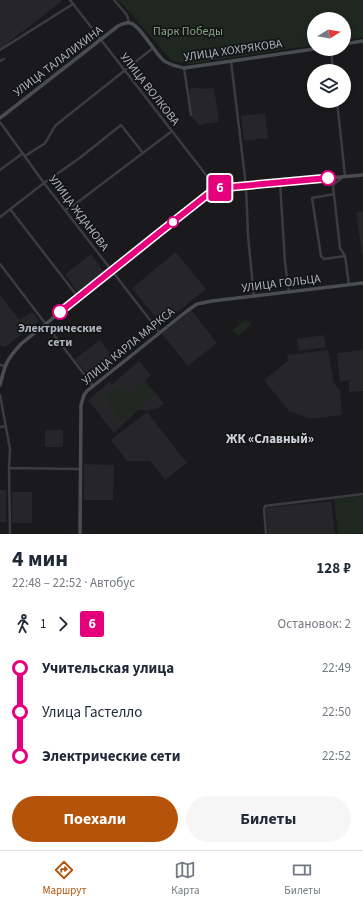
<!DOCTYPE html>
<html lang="ru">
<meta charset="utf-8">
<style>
:root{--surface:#fff;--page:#f6f6f7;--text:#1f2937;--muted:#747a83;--line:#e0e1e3;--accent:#b45309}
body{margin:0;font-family:"Source Sans 3",sans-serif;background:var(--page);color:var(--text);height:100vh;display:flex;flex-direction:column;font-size:15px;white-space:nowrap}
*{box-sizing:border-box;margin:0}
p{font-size:13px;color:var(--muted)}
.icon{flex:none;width:22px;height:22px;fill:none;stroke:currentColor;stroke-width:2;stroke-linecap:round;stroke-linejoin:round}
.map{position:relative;height:534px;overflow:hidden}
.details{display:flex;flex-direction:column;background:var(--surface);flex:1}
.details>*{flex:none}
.badge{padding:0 8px;border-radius:3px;font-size:14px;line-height:26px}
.needle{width:26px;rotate:79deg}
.controls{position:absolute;left:307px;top:12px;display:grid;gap:8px}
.controls a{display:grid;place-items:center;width:44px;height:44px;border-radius:50%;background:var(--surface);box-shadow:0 2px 6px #0003;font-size:20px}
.map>.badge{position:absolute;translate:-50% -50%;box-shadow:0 0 0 2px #fff}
.legs{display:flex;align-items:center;gap:6px;height:44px;padding:0 12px;font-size:13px}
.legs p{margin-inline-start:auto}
.headline{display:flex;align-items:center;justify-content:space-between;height:68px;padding:0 12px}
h1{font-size:22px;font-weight:700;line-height:30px}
.cta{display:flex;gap:8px;margin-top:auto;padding:8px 12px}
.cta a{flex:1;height:46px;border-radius:24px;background:var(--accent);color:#fff;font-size:16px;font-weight:700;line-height:46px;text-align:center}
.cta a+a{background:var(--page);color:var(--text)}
ul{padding:0 12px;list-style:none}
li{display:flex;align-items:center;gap:14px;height:44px;font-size:15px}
li i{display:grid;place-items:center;width:6px;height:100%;margin:0 5px;background:currentColor}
li i::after{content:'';width:10px;height:10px;margin:-5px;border:3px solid;border-radius:50%;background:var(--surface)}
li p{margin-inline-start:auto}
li:first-child i{background:linear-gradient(#0000 50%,currentColor 0)}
li:last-child i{background:linear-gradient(currentColor 50%,#0000 0)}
.tab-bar{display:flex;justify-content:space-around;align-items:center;height:56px;border-top:1px solid var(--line);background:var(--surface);font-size:11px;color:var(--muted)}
.tab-bar a{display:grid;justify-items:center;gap:2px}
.tab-bar .selected{color:var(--accent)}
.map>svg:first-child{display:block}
</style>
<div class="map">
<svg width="363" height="534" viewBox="0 0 363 534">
<rect width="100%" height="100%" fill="#1a1a1c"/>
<!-- built -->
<path fill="#262629" d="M 0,0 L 61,0 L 62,1 L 0,49 Z
M 201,87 L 202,89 L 214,88 L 219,122 L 199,125 L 192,117 L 189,89 Z
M 265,113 L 268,138 L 244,141 L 241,116 Z
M 363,211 L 363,254 L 362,254 L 356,212 Z
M 176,252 L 206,289 L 162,325 L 132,288 Z
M 91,254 L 104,272 L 78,293 L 65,274 Z
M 0,294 L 19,320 L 32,312 L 39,321 L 5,347 L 0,346 Z
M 191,310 L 217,343 L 188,366 L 162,334 Z
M 324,335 L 326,347 L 299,351 L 297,339 Z
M 100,340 L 115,361 L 92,380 L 75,359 Z
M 328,350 L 334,383 L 340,391 L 342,415 L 311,419 L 289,411 L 264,380 L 288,361 L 287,355 Z
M 363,350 L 363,391 L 349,392 L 349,380 L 340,382 L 337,353 Z
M 139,361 L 151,375 L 145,381 L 164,403 L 158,408 L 147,411 L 139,409 L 114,433 L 88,400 L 109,382 L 112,384 Z
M 147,412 L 187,463 L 165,480 L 150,461 L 127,461 L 111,440 Z
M 45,430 L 63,430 L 63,447 L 45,447 Z
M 84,464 L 114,465 L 113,500 L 84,500 Z
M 0,490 L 6,490 L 6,522 L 0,522 Z
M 12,492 L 32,492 L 32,523 L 12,523 Z
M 331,501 L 335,534 L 268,534 L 266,508 Z"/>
<!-- green -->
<path fill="#1f2820" d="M 119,0 L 363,0 L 363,37 L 344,40 L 344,19 L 314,19 L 314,45 L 190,64 L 172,61 Z
M 246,319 L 251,325 L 238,336 L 233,330 Z
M 144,381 L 155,395 L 120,421 L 106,398 L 118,387 L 127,396 Z
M 363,496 L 363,533 L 338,534 L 334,499 Z"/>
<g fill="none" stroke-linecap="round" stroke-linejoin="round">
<!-- street -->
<path stroke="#3b3c41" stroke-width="2.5" d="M 70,0 L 217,189
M 114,0 L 127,15 L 129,23
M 331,49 L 333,71
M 0,50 L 73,4
M 0,61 L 4,59
M 231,61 L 246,186 L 248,236 L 254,297
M 184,68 L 191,115
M 337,101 L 345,176
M 0,122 L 44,183 L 160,333
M 25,156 L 44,144 C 49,139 51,131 56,125 L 153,48
M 0,170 L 23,153
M 341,177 L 341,179 L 335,183 L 333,186 L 340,248 L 345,256 L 349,285
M 280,182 L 285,263 L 289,292
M 334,194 L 312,198 L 321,256 L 324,259 L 345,256
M 10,209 L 78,297
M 65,210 L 74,205 L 172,131
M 0,217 L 44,183 L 81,157 L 121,125 L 143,153
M 0,264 L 93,386
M 0,365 L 5,366
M 0,395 L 10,449 L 9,468 L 10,534
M 0,427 L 6,426
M 9,468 L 80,469
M 266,534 L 264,509 L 265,506 L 363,494"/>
<!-- secondary -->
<path stroke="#494c51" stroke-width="3.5" d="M 344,44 L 363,41
M 0,118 L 118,26 C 122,24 126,22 130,23 C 139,24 155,53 163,60 C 169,65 176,66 184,68 L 314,49
M 0,385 C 5,365 6,360 21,344 L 159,232 L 212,191 L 220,188 L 284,182 L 363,175
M 80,534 L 81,405 L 84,395 L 87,391 L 187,311 L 197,304 L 212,301 L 363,283"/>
</g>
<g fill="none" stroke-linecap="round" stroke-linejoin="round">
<!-- line-1 casing -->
<g stroke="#fff" stroke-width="9">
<path id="line-1" d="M 60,312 L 160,232 L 212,191 L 220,188 L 328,178"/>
</g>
<!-- line-1 -->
<use href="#line-1" stroke="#e6007e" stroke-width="6"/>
</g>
<!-- markers -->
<g fill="#fff" stroke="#e6007e" stroke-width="2">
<circle cx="328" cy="178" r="7"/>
<circle cx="173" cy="222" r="5"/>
<circle cx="60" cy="312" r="7"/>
</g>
<g text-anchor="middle" stroke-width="3.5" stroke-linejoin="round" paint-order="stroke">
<!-- park labels -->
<g font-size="12" fill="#84a783" stroke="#151517">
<text x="188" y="35">Парк Победы</text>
</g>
<!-- street labels -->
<g font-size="12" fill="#acb3bc" stroke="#151517">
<text transform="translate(233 50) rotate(-8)" y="4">УЛИЦА ХОХРЯКОВА</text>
<text transform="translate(58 61) rotate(-37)" y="4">УЛИЦА ТАЛАЛИХИНА</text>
<text transform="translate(150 89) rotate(52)" y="4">УЛИЦА ВОЛКОВА</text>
<text transform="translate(79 213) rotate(53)" y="4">УЛИЦА ЖДАНОВА</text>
<text transform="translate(281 283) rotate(-7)" y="4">УЛИЦА ГОЛЬЦА</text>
<text transform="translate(128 346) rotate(-39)" y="4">УЛИЦА КАРЛА МАРКСА</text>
</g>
<!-- stop labels -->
<g font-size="12" font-weight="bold" fill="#acb3bc" stroke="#151517">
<text x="60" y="332">Электрические<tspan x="60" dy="14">сети</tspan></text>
</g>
<!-- neighbourhood labels -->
<g font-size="13" font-weight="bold" fill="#cdd1d8" stroke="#151517">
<text x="270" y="443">ЖК «Славный»</text>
</g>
</g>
</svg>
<div class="controls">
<a><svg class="needle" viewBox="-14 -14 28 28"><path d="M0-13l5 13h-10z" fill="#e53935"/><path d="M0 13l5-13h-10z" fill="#747a83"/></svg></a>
<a><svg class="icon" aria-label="layers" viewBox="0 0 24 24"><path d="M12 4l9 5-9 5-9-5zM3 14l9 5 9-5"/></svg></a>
</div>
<b class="badge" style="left:220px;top:188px;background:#e6007e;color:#fff">6</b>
</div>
<section class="details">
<div class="headline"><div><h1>4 мин</h1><p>22:48 – 22:52 · Автобус</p></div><b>128 ₽</b></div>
<div class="legs"><svg class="icon" aria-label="walk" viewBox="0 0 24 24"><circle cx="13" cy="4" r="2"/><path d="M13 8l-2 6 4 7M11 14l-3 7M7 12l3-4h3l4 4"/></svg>1<svg class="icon" aria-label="forward" viewBox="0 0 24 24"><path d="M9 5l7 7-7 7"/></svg><b class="badge" style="background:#e6007e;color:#fff">6</b><p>Остановок: 2</p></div>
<ul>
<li><i style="color:#e6007e"></i><b>Учительская улица</b><p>22:49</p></li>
<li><i style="color:#e6007e"></i><span>Улица Гастелло</span><p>22:50</p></li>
<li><i style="color:#e6007e"></i><b>Электрические сети</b><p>22:52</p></li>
</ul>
<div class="cta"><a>Поехали</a><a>Билеты</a></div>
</section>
<nav class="tab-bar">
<a class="selected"><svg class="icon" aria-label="directions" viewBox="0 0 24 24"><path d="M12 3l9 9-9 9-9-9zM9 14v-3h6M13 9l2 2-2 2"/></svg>Маршрут</a>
<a><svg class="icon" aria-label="map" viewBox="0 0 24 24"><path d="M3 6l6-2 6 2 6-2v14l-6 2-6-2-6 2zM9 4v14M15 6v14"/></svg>Карта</a>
<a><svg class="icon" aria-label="tickets" viewBox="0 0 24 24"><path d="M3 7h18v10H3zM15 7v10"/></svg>Билеты</a>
</nav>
